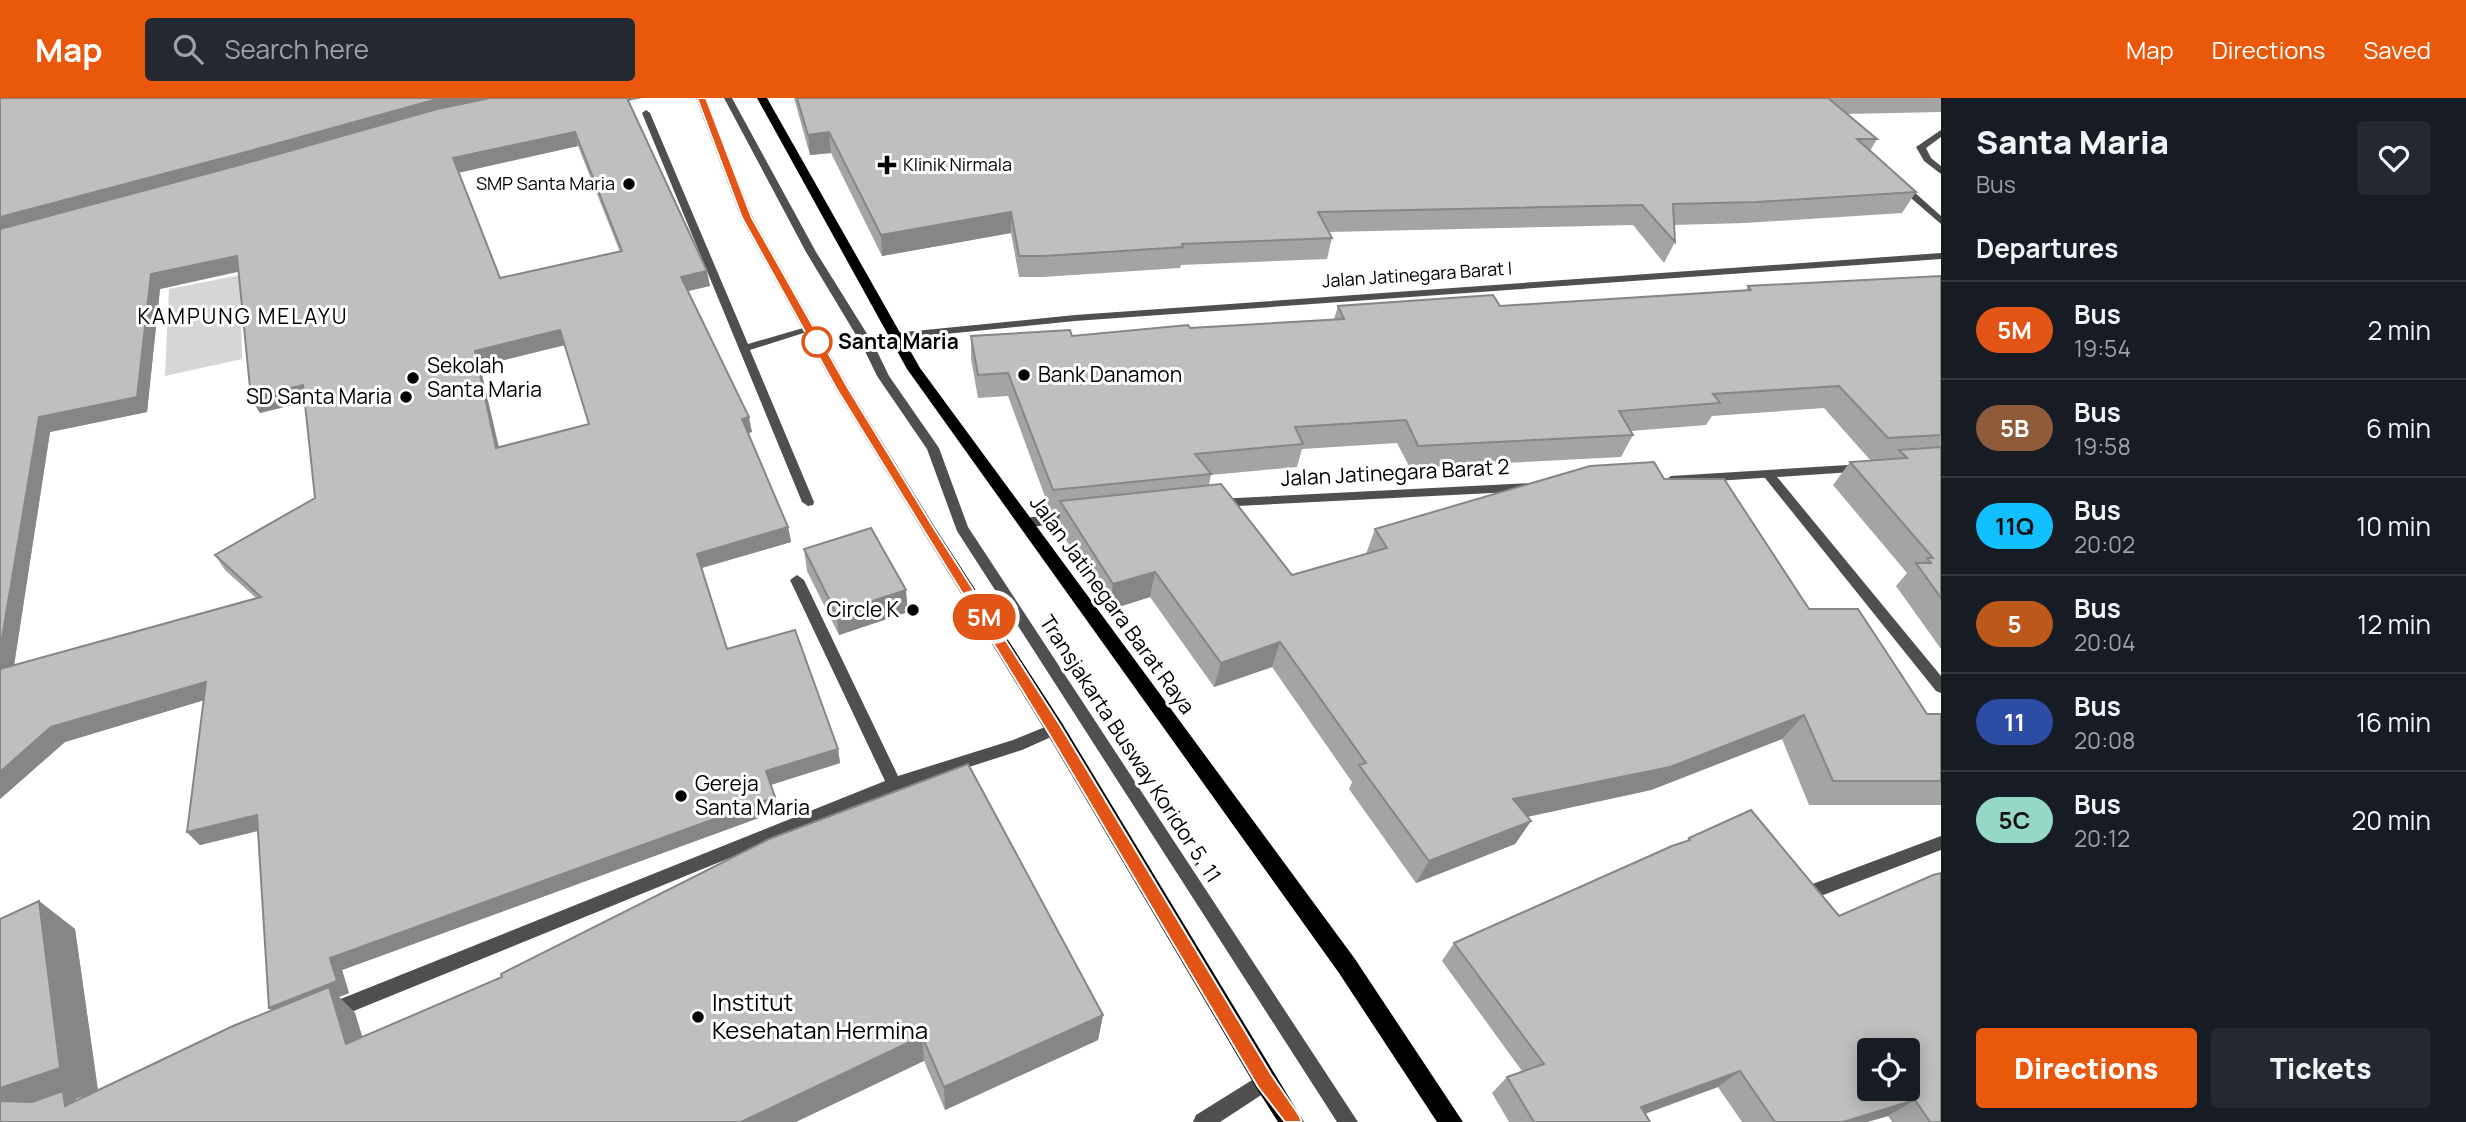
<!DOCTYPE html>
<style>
:root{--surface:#171b24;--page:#242831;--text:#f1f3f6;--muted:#9ea1a6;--line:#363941;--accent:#ea580c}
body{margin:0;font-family:Manrope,sans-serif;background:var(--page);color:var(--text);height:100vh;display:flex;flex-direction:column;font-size:26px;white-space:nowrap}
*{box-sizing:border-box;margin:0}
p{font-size:23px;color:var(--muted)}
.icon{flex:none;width:38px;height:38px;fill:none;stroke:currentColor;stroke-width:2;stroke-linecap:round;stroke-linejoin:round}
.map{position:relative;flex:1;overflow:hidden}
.panel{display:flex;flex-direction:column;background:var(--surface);width:525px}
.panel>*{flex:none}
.badge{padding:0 14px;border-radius:23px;font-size:24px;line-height:46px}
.fabs{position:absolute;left:1857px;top:940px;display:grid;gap:14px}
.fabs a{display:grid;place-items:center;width:63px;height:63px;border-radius:7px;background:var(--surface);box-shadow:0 4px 18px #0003;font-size:35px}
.map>.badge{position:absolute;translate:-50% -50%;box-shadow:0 0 0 4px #fff}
h2{padding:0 35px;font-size:26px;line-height:63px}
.round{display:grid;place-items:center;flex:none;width:74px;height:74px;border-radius:7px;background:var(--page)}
.summary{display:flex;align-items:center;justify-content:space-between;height:119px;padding:0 35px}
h1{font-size:33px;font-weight:800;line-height:52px}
.action{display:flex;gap:14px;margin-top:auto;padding:14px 35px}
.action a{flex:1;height:80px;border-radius:7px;background:var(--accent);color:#fff;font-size:28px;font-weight:800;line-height:80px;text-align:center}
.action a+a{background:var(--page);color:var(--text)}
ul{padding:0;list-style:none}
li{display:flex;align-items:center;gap:21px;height:98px;padding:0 35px;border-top:2px solid var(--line)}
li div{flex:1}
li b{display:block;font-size:26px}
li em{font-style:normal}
li .badge{min-width:77px;font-weight:700;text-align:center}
header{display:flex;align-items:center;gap:42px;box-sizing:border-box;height:98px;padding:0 35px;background:var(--accent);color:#fff}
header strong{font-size:33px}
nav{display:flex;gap:38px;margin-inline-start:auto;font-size:24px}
.search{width:490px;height:63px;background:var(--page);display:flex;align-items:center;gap:18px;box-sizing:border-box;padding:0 24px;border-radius:7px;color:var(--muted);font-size:26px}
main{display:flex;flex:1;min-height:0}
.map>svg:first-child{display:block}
</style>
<header>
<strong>Map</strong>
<div class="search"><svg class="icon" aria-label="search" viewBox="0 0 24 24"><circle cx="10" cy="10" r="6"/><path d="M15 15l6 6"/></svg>Search here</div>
<nav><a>Map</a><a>Directions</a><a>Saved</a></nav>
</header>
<main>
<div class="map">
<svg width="1941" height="1024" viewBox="0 0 1941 1024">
<rect width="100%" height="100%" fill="#fff"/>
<!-- green -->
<path fill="#d6d6d6" d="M 240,177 L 242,261 L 165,278 L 169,191 Z"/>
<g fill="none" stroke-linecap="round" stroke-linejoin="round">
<!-- service -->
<path fill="#4f4f4f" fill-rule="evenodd" d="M 724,0 L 732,0 L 816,154 L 874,247 L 889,278 L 939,350 L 968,429 L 1358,1024 L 1337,1024 L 957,433 L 927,351 L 877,278 L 862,247 L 806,154 Z
M 646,12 L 650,15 L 748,246 L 810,228 L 816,231 L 750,252 L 814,404 L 813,407 L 808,408 L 802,404 L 642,15 Z
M 1941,32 L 1941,39 L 1926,50 L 1931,60 L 1941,68 L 1941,76 L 1924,63 L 1916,49 Z
M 797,477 L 804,482 L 898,678 L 1013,642 L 1055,625 L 1060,627 L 1063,631 L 1060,635 L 1022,652 L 897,692 L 329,923 L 323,920 L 320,914 L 323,908 L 885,683 L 790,482 Z"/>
<!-- minor -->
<path fill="#4f4f4f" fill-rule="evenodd" d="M 1897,84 L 1903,84 L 1941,118 L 1941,126 L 1897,88 Z
M 1769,373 L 1773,374 L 1941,578 L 1941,595 L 1936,593 L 1765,380 L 1763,377 Z
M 1941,738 L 1941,752 L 1805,804 L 1799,801 L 1797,796 L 1799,791 Z
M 1265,974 L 1272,976 L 1274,983 L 1272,990 L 1220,1024 L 1193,1024 L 1196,1017 Z"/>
<!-- tertiary -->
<path fill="#4f4f4f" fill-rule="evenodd" d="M 1941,155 L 1941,161 L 1075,223 L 895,241 L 889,238 L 895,235 L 1075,217 Z
M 1864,366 L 1870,370 L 1868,373 L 1671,386 L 1665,382 L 1671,378 Z
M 1532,385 L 1538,389 L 1532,393 L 1217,409 L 1211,405 L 1217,401 Z
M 1078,414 L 1085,419 L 1083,422 L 1024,430 L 1017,425 L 1024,420 Z"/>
<!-- primary -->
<path fill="#000" fill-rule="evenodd" d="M 696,0 L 706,0 L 753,120 L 849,290 L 936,431 L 1062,625 L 1304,1024 L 1278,1024 L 1257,991 L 1048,637 L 835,290 L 741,120 Z
M 757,0 L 767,0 L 920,270 L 1355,861 L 1463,1024 L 1437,1024 L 1339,875 L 907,271 Z"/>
</g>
<!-- wall -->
<path fill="#a4a4a4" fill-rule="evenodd" d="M 0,0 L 642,0 L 628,3 L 710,188 L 687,193 L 752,334 L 748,335 L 788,429 L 791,444 L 702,470 L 727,551 L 838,651 L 840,665 L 771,687 L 778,713 L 342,872 L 349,895 L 339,899 L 355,915 L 362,939 L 1103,917 L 1098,942 L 945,1012 L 924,963 L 0,1024 L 39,803 L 75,831 L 98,992 L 272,912 L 269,910 L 258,733 L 200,747 L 187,734 L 204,602 L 65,644 L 0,701 ZM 578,48 L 620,154 L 500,180 L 458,74 ZM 238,174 L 251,300 L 260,315 L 305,304 L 315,400 L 215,457 L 225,472 L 256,500 L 14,567 L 50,334 L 147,314 L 160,191 ZM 565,247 L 589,326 L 499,349 L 480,268 ZM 93,995 L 77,1002 L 75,1001 Z
M 794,0 L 1941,0 L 1941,14 L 1847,16 L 1877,41 L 1870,53 L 1916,94 L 1902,115 L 1745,125 L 1674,127 L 1675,144 L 1664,165 L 1633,127 L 1329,134 L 1332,140 L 1327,161 L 1181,167 L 1180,170 L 1043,179 L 1019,179 L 1011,135 L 882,158 L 831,55 L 810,57 Z
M 1941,178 L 1941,551 L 1896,488 L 1907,475 L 1833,387 L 1850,364 L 1871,363 L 1824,310 L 1712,318 L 1706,327 L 1631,333 L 1633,337 L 1621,359 L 1410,370 L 1397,345 L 1302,351 L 1297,369 L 1211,377 L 1209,387 L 1292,477 L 1366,456 L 1375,431 L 1664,381 L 1927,616 L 1941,616 L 1941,707 L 1809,707 L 1782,641 L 1651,692 L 1527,719 L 1531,723 L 1515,746 L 1416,785 L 1349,691 L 1352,684 L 1272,569 L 1214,589 L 1150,499 L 1109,512 L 1058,429 L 1060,414 L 1051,415 L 1008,298 L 978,300 L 971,261 L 971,238 L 1072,238 L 1334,221 L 1338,208 L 1500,208 L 1746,192 L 1748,188 Z
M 804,451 L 908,514 L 839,537 L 807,473 Z
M 1689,740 L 1941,1024 L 1892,1024 L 1888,1018 L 1867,1024 L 1742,1024 L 1718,989 L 1645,1016 L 1650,1024 L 1509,1024 L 1492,995 L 1507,979 L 1522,973 L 1442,863 L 1454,845 L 1685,744 Z"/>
<!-- shaded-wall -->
<path fill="#868686" d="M 441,0 L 517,0 L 0,136 L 0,119 Z
M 625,0 L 642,0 L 625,3 Z
M 575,34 L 578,48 L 458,75 L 453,60 Z
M 829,34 L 831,55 L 810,57 L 808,37 Z
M 1011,114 L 1011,135 L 882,158 L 881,137 Z
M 237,158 L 244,172 L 160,191 L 147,314 L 50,334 L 11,587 L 0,576 L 0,552 L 39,319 L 151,176 Z
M 707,173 L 710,188 L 684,194 L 681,179 Z
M 560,232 L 565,247 L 480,268 L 502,365 L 496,350 L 475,253 Z
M 303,287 L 311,302 L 260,315 L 251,300 Z
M 749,319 L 752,334 L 745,336 L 742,321 Z
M 788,429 L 791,444 L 701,470 L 697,456 Z
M 1155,474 L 1150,499 L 1109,512 L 1113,486 Z
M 906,492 L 908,514 L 839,537 L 836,515 Z
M 1280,544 L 1272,569 L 1214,589 L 1221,565 Z
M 206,584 L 218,598 L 65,644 L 0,701 L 0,674 L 51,629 Z
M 1804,617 L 1782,641 L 1651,692 L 1498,725 L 1513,701 Z
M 838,651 L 840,665 L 770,687 L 766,673 Z
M 775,699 L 778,713 L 342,872 L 349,895 L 339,899 L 355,915 L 372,970 L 282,922 L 269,910 L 330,860 Z
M 257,717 L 269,730 L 200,747 L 187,734 Z
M 1531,723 L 1515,746 L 1416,785 L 1429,763 Z
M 39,803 L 75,831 L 98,993 L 75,1001 L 101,1016 L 0,1007 L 0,990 Z
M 1103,917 L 1098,942 L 945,1012 L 944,989 Z
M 922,938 L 924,963 L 796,1024 L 741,1024 Z
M 1740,973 L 1718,989 L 1622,1024 L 1641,1009 Z
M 1915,1002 L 1888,1018 L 1867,1024 L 1843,1024 Z"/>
<!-- building -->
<path fill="#bfbfbf" stroke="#868686" stroke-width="2" fill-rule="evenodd" d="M 0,0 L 441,0 L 235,57 L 0,119 Z
M 490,0 L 627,0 L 707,173 L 681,179 L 749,319 L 742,321 L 788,429 L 697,456 L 727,551 L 795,532 L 838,651 L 766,673 L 775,699 L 330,860 L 337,883 L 269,910 L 257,717 L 187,734 L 206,584 L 51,629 L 0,674 L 0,571 L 261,499 L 215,457 L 315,400 L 303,287 L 251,300 L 237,158 L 151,176 L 137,299 L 39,319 L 0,552 L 0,131 L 243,66 L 437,11 ZM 575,34 L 622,153 L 500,180 L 453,60 ZM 560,232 L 589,326 L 496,350 L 475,253 Z
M 797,0 L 1828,0 L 1877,41 L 1857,41 L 1916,94 L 1757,104 L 1673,106 L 1675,144 L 1642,107 L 1318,114 L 1332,140 L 1182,146 L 1183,149 L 1044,158 L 1019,158 L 1011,114 L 881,137 L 829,34 L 808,37 Z
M 1941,178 L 1941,337 L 1888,340 L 1839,288 L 1713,296 L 1720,305 L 1619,313 L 1633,337 L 1418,348 L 1406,322 L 1295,329 L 1303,346 L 1195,356 L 1211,376 L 1053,392 L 1008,275 L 978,277 L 971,238 L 1070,232 L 1072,238 L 1188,227 L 1190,230 L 1344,221 L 1338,208 L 1493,197 L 1500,208 L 1751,192 L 1748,188 Z
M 1941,349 L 1941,500 L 1916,465 L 1931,465 L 1927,460 L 1933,460 L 1850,364 L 1907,360 L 1899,352 Z
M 1654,364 L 1664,381 L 1724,381 L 1809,511 L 1858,511 L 1927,616 L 1941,616 L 1941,683 L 1833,683 L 1804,617 L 1670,669 L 1513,701 L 1531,723 L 1429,763 L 1359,667 L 1366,665 L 1280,544 L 1221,565 L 1155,474 L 1113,486 L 1060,403 L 1221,386 L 1292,477 L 1387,450 L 1375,431 L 1590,368 Z
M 871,430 L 906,492 L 836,515 L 804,451 Z
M 968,666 L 1103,917 L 944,989 L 922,938 L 741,1024 L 0,1024 L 0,1003 L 32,1004 L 63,993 L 65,1008 L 233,928 L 329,889 L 346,946 L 502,879 L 501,876 L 769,741 Z
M 1751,712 L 1839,818 L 1933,777 L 1941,775 L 1941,1024 L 1930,1024 L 1915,1002 L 1843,1024 L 1775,1024 L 1740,973 L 1641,1009 L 1650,1024 L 1534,1024 L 1507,979 L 1544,966 L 1454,845 L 1672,748 L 1690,742 L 1689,740 ZM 1869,952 L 1908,952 L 1908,990 L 1869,990 Z
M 39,803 L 60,970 L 0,990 L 0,821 Z"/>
<!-- line -->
<path fill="#e35517" stroke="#fff" stroke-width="2" d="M 697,0 L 706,0 L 752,120 L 848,290 L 935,432 L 1060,627 L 1271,976 L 1299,1017 L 1302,1024 L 1285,1024 L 1258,989 L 1049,636 L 836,290 L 742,120 Z"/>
<!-- markers -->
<g fill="#000" stroke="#fff" stroke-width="2.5">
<path d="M883.5 56.5h7v7h7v7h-7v7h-7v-7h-7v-7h7z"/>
<circle cx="629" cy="86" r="7"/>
<circle cx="1024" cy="277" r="7"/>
<circle cx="413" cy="280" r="7"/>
<circle cx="406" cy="299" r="7"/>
<circle cx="913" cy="512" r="7"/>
<circle cx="681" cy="698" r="7"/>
<circle cx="698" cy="919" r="7"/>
</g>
<circle fill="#fff" stroke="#e35517" stroke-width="3.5" cx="817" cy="244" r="14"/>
<g text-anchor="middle" stroke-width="6" stroke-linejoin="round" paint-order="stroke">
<!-- far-poi labels -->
<g font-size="18" fill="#000" stroke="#fff" text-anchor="start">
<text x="903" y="73">Klinik Nirmala</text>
<text x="615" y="92" text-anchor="end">SMP Santa Maria</text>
</g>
<!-- far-street labels -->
<g font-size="18" fill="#000" stroke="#fff">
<text transform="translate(1417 177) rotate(-4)" y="6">Jalan Jatinegara Barat I</text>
</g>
<!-- far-quarter labels -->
<g font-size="21" letter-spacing="2" fill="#000" stroke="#fff">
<text x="243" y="226">KAMPUNG MELAYU</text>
</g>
<!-- stop labels -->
<g font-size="21" font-weight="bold" fill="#000" stroke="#fff" text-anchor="start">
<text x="838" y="251">Santa Maria</text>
</g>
<!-- poi labels -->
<g font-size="21" fill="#000" stroke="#fff" text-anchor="start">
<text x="427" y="275">Sekolah<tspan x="427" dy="24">Santa Maria</tspan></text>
<text x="1038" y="284">Bank Danamon</text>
<text x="392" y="306" text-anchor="end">SD Santa Maria</text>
<text x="899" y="519" text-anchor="end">Circle K</text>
<text x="695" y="693">Gereja<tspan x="695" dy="24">Santa Maria</tspan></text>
</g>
<!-- street labels -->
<g font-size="21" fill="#000" stroke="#fff">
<text transform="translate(1395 375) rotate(-3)" y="7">Jalan Jatinegara Barat 2</text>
<text transform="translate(1112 507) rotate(54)" y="7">Jalan Jatinegara Barat Raya</text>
<text transform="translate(1130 651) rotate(57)" y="7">Transjakarta Busway Koridor 5, 11</text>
</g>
<!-- near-poi labels -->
<g font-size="24" fill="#000" stroke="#fff" text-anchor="start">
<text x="712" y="913">Institut<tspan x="712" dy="28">Kesehatan Hermina</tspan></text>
</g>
</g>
</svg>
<div class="fabs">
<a><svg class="icon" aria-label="locate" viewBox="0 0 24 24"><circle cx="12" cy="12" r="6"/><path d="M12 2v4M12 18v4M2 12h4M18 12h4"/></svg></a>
</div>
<b class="badge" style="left:984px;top:519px;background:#e35517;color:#fff">5M</b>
</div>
<section class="panel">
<div class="summary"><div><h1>Santa Maria</h1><p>Bus</p></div><a class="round"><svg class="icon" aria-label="heart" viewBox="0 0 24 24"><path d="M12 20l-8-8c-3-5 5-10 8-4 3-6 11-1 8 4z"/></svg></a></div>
<h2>Departures</h2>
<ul>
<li><span class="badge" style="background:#e35517;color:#fff">5M</span><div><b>Bus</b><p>19:54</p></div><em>2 min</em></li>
<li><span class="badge" style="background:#905b3b;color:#fff">5B</span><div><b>Bus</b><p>19:58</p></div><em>6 min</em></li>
<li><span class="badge" style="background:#11c0ff;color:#111">11Q</span><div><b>Bus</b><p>20:02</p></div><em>10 min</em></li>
<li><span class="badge" style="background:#bc581a;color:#fff">5</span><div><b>Bus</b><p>20:04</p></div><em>12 min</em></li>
<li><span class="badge" style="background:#2d4ca4;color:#fff">11</span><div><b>Bus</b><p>20:08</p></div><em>16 min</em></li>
<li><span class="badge" style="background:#95d8c6;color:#111">5C</span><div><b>Bus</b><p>20:12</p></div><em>20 min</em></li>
</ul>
<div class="action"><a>Directions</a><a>Tickets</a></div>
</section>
</main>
